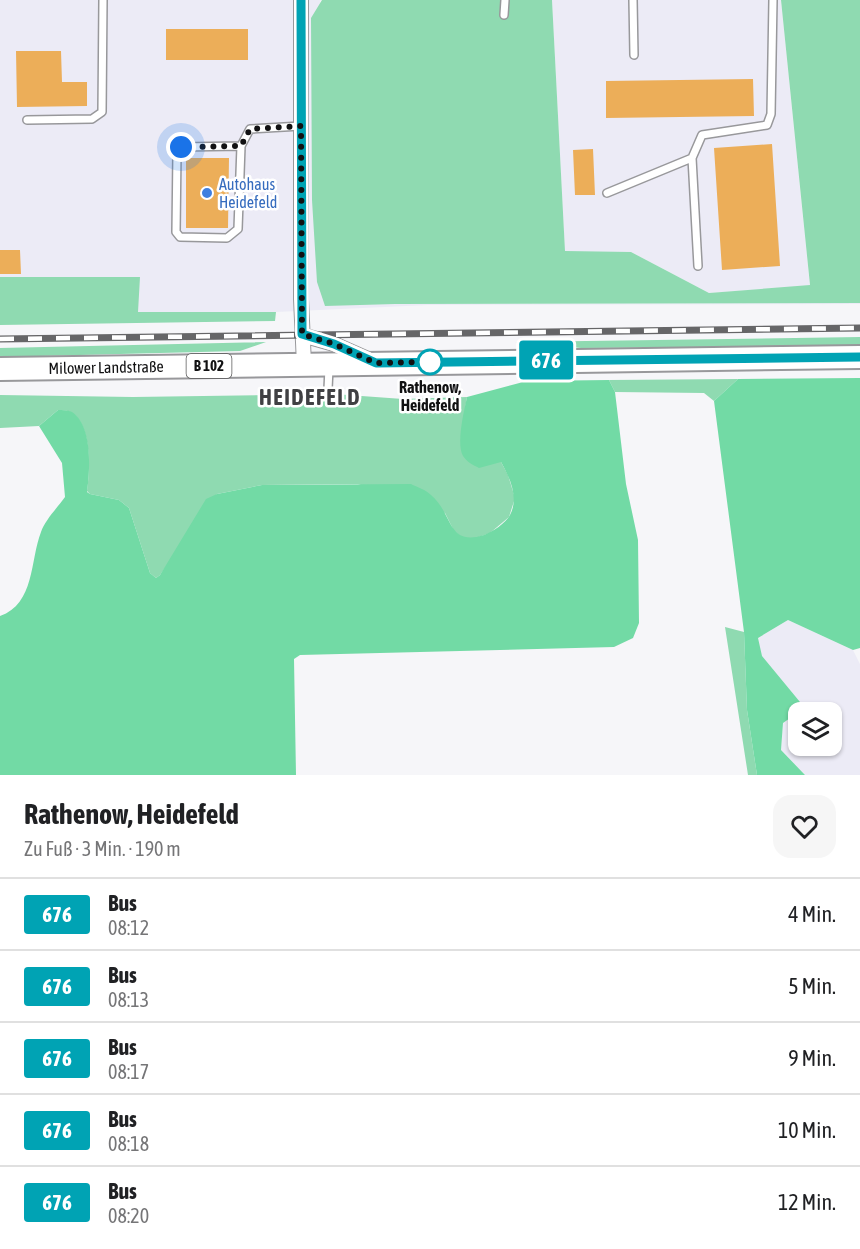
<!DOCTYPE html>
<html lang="de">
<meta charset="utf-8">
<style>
:root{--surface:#fff;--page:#f6f6f6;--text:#202124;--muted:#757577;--line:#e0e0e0}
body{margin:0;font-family:"Asap Condensed",sans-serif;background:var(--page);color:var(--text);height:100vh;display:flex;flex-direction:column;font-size:22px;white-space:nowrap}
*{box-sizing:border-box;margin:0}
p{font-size:20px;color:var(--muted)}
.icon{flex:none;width:33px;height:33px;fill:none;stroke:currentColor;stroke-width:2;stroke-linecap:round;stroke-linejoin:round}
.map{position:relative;height:775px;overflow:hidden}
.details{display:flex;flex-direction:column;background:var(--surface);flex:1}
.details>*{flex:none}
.badge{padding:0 12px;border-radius:4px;font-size:21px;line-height:39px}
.tools{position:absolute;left:788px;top:702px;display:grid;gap:12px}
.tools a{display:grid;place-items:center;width:54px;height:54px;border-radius:12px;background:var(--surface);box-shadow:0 2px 4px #0004;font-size:30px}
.you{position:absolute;width:30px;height:30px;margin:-15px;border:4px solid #fff;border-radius:50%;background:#1a73e8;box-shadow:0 0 0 9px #1a73e833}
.map>.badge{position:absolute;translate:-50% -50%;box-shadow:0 0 0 3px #fff}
.round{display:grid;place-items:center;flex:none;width:63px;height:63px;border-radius:18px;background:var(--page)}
.head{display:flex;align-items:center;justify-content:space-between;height:102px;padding:0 24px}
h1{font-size:28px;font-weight:700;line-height:45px}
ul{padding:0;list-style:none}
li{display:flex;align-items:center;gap:18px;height:72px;padding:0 24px;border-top:2px solid var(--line)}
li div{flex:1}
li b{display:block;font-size:22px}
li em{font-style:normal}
li .badge{min-width:66px;font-weight:700;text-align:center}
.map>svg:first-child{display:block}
</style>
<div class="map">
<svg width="860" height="775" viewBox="0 0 860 775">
<rect width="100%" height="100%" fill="#f6f6f9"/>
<!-- built -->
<path fill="#ecebf6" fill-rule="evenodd" d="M 0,0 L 322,0 L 320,1 L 395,304 L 860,303 L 860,304 L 428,305 L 276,312 L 137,312 L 139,277 L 0,277 Z
M 552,0 L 781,0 L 810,286 L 709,293 L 631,252 L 565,252 Z
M 788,620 L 853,650 L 860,664 L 860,775 L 805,775 L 781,750 L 783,723 L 796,714 L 800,702 L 761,656 L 758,638 ZM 798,712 L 831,712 L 831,746 L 798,746 Z"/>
<!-- green -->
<path fill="#8fdab1" d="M 322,0 L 552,0 L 565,251 L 631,252 L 709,293 L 810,285 L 781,0 L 860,0 L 860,303 L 395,304 L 325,306 L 317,282 L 312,200 L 311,18 Z
M 0,277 L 140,277 L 138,312 L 276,312 L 275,321 L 0,325 Z
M 860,337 L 860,346 L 581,348 L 515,342 Z
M 266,342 L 240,351 L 0,357 L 0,348 Z
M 738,379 L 714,401 L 704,393 L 615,392 L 609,380 Z
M 334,394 L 403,399 L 467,397 L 461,434 L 501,462 L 508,475 L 515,498 L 509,517 L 490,533 L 476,538 L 463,538 L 454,531 L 445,513 L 358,484 L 262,485 L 217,494 L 160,575 L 156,578 L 150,573 L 129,508 L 119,500 L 90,494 L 87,491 C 90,470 92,426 72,413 C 68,410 62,410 58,410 L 39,426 L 0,428 L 0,395 L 133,397 Z
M 725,627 L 744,632 L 747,710 L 757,775 L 748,775 Z"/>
<!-- forest -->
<path fill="#72daa5" d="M 860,378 L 860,648 L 853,650 L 788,620 L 758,638 L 762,656 L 800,702 L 796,714 L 783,723 L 781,750 L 805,775 L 757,775 L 747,710 L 744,632 L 714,401 L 738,379 Z
M 609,380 L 615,392 L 626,484 L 638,540 L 639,623 L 633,638 L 614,647 L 300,655 L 294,659 L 296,775 L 0,775 L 0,616 C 35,604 30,560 41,532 C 45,520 58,507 65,497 L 62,463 L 39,426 L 58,410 C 62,410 68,410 72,412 C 93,426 90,470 87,492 L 90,494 L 119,500 L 129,508 L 150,573 L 156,578 L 160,575 L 206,499 L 217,494 L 262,485 L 411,484 C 417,487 426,490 431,495 C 453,513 447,547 484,535 C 492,532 506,523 510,515 C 519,498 510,478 501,462 L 479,468 C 473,465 467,462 463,456 C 456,444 464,411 467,397 L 527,381 Z"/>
<!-- building -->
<path fill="#ecae59" d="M 166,29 L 248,29 L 248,60 L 166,60 Z
M 16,51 L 61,51 L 62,82 L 87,82 L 87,106 L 17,107 Z
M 753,79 L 754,116 L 606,118 L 606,81 Z
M 772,144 L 780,266 L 722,270 L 714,148 Z
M 593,149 L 595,195 L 575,195 L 573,150 Z
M 186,158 L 229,158 L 228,228 L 186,228 Z
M 0,250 L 20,250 L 21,274 L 0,274 Z"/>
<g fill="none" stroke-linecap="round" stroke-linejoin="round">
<!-- service casing -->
<g stroke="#98989b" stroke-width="10">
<path id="service" d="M 633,0 L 634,55
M 504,15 L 505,0
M 27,120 L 92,119 L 102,112 L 103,0
M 241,146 L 181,147 L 177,152 L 176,232 L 180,237 L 227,238 L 238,229 L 241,146 L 250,129 L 301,126
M 607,193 L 692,158
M 698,266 L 692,158 L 702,135 L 767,125 L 771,114 L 773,0
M 328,389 L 329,368"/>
</g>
<!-- minor casing -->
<g stroke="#98989b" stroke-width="16">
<path id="minor" d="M 301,0 L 301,299 L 304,364
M 302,335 L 334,344 L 368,359"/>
</g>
<!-- primary casing -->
<g stroke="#98989b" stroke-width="26">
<path id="primary" d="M 0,369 L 860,357"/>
</g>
<!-- service -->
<use href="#service" stroke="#fff" stroke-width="7"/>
<!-- minor -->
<use href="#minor" stroke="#fff" stroke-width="14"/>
<!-- primary -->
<use href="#primary" stroke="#fff" stroke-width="22"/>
<!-- rail casing -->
<g stroke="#666668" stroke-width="7">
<path id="rail" d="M 0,339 L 860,328"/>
</g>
<!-- rail -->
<use href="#rail" stroke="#fff" stroke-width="4.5" stroke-dasharray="14" stroke-linecap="butt"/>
</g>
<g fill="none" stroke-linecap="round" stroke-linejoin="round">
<!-- line casing -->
<g stroke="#fff" stroke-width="14">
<path id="line" d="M 301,0 L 302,334 L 334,344 L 376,363 L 860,357"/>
</g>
<!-- line -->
<use href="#line" stroke="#00a3b4" stroke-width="9"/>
<!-- walk -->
<path stroke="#111112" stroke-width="6" stroke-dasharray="0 10.8" d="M 181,147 L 241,146 L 250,129 L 301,126 L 302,334 L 334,344 L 376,363 L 430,362"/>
</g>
<!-- markers -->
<circle fill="#3f7fe0" stroke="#fff" stroke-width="2" cx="207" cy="193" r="6"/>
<circle fill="#fff" stroke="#00a3b4" stroke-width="3" cx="430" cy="362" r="12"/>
<g text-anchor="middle" stroke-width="5" stroke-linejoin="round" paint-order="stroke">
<!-- shield labels -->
<rect fill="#fff" stroke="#585859" stroke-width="1.5" x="186.5" y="354" width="45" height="24" rx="4.5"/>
<g font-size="15" font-weight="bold" fill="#111112">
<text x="209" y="371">B 102</text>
</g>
<!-- shop labels -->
<g font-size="16" fill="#366cbe" stroke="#fff" text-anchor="start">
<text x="219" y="190">Autohaus<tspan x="219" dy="18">Heidefeld</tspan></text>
</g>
<!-- street labels -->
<g font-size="16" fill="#111112" stroke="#fff">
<text transform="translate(106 367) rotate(-1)" y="6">Milower Landstraße</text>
</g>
<!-- stop labels -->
<g font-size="16" font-weight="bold" fill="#111112" stroke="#fff">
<text x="430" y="393">Rathenow,<tspan x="430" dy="18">Heidefeld</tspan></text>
</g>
<!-- district labels -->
<g font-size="22" font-weight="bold" letter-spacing="1.5" fill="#404043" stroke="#fff">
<text x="310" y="405">HEIDEFELD</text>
</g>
</g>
</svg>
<div class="tools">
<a><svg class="icon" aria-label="layers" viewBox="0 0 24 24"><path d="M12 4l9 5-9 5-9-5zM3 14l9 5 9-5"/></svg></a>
</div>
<div class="you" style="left:181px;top:147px"></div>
<b class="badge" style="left:546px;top:360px;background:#00a3b4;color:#fff">676</b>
</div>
<section class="details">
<div class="head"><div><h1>Rathenow, Heidefeld</h1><p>Zu Fuß · 3 Min. · 190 m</p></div><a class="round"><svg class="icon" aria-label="heart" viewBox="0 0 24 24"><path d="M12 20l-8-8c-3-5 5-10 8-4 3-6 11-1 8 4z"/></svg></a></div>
<ul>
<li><span class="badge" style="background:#00a3b4;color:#fff">676</span><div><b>Bus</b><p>08:12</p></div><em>4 Min.</em></li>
<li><span class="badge" style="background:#00a3b4;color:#fff">676</span><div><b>Bus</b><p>08:13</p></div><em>5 Min.</em></li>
<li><span class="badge" style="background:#00a3b4;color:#fff">676</span><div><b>Bus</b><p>08:17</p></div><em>9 Min.</em></li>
<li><span class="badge" style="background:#00a3b4;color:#fff">676</span><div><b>Bus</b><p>08:18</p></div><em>10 Min.</em></li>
<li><span class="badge" style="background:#00a3b4;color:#fff">676</span><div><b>Bus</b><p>08:20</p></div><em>12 Min.</em></li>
</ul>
</section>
